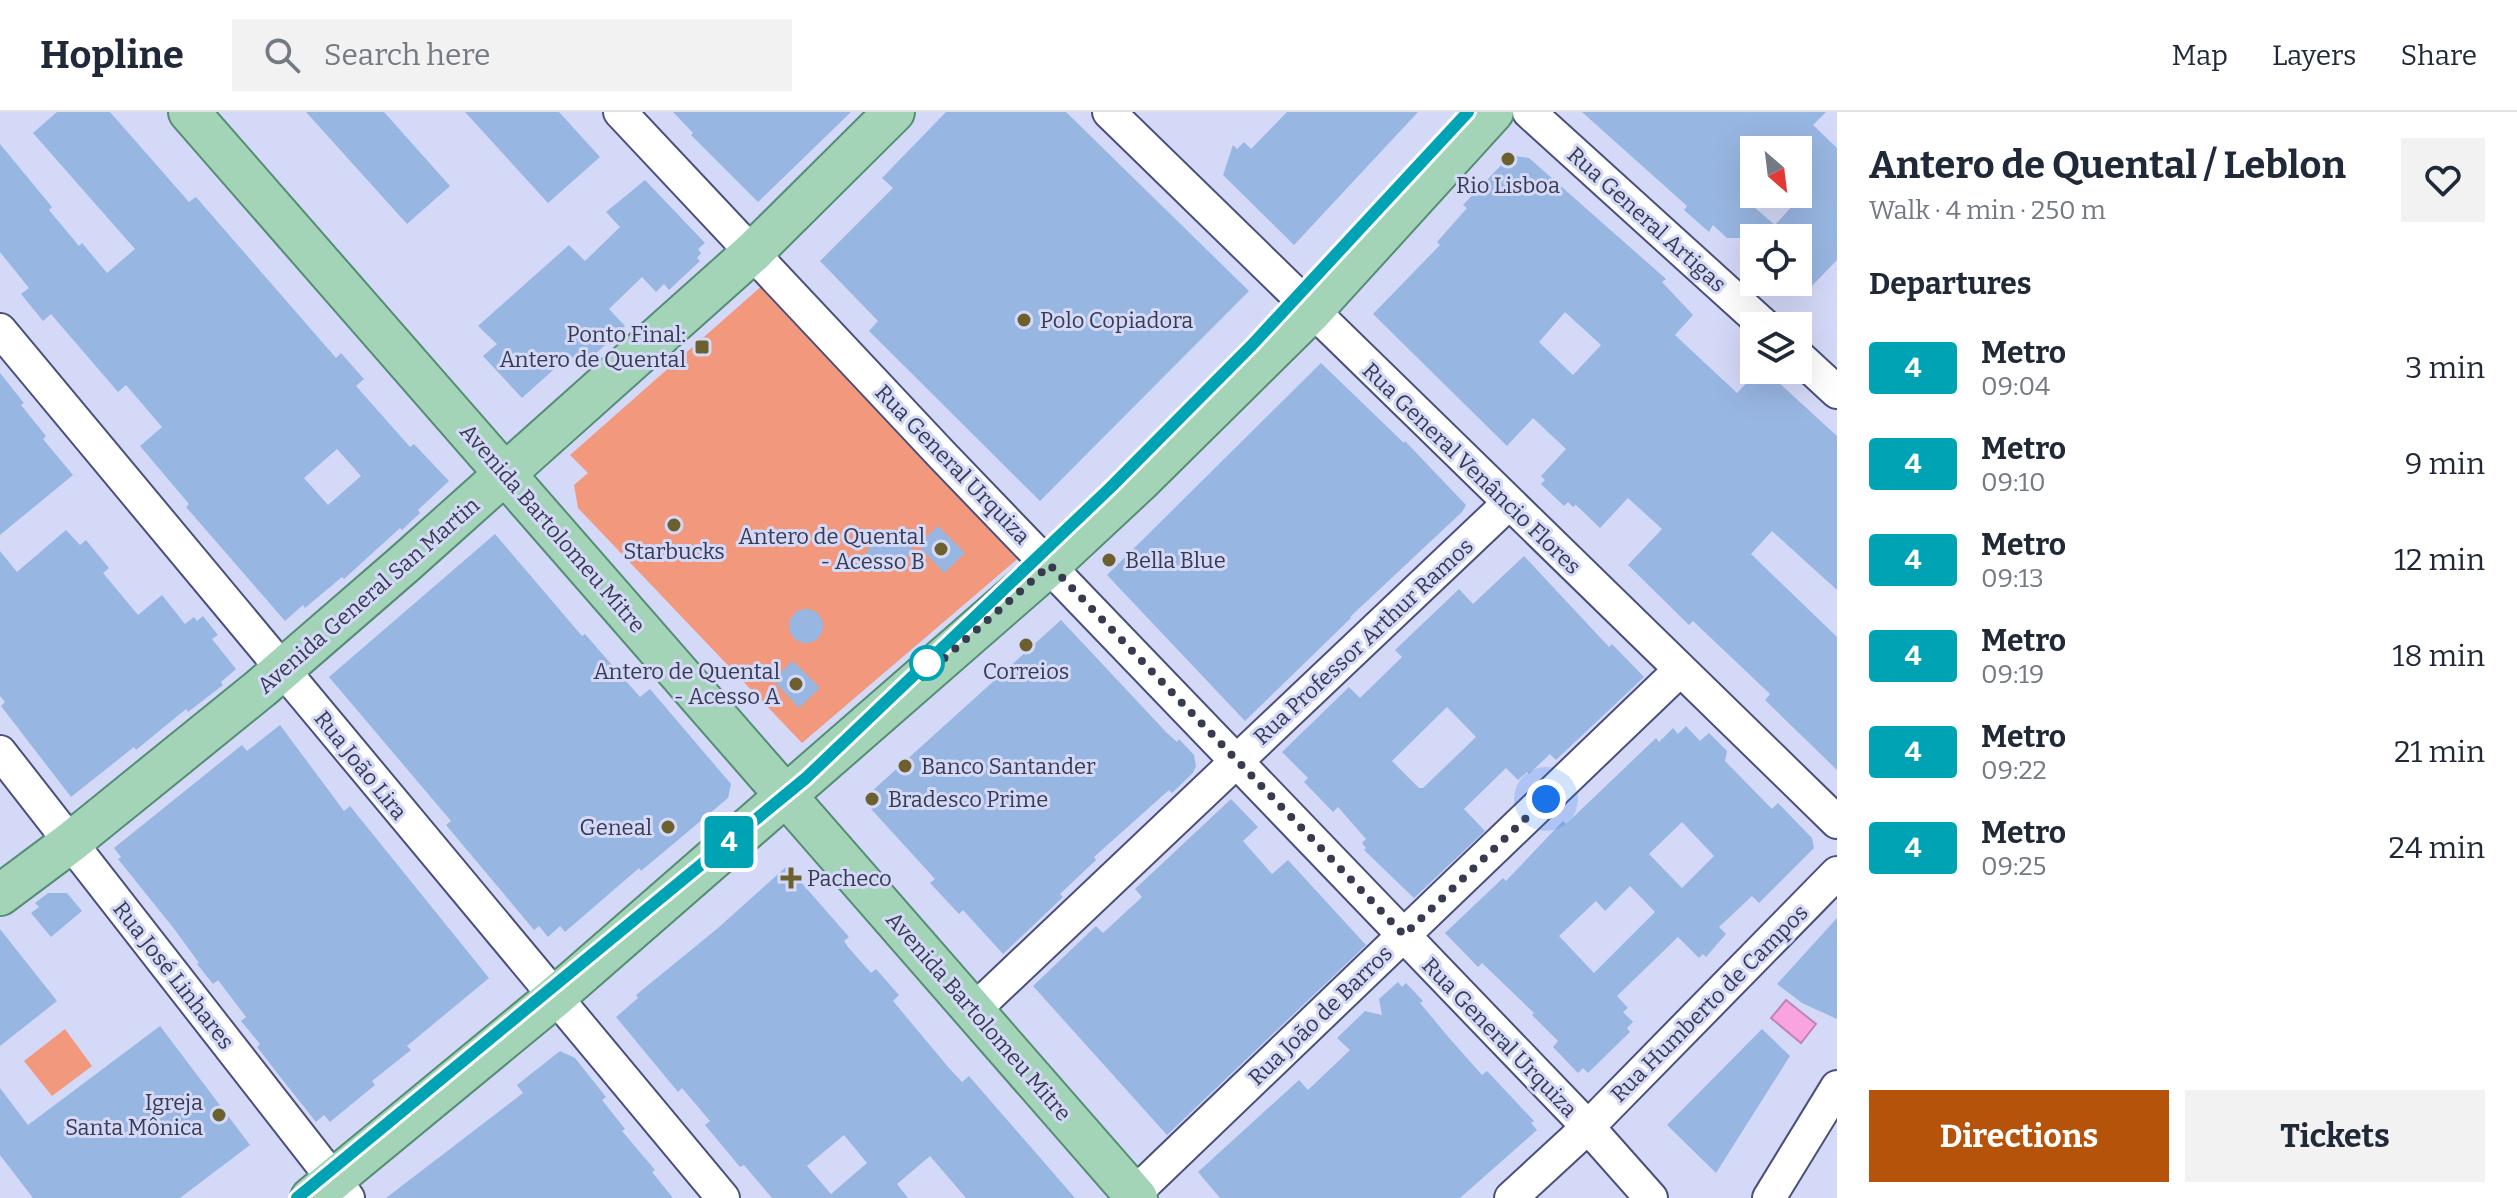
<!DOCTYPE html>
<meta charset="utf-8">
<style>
:root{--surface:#fff;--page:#f2f2f3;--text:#1f2937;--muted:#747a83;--line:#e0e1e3;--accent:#b45309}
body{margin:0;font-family:Bitter,serif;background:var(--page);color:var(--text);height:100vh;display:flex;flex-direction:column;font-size:30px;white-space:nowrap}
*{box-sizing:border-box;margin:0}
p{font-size:26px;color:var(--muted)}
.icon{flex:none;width:44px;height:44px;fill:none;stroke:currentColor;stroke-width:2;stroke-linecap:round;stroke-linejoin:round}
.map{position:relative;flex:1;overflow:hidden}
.side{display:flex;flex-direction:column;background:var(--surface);width:680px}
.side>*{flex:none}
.badge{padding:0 16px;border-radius:6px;font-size:28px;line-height:52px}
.needle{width:52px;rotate:152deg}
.buttons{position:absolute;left:1740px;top:24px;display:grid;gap:16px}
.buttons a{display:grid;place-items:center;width:72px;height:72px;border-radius:0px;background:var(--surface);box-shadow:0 8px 32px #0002;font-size:40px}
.you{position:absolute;width:40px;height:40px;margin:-20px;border:6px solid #fff;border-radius:50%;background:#1a73e8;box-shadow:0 0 0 12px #1a73e833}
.map>.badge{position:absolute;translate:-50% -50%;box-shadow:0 0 0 4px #fff}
h2{padding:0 32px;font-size:30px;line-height:72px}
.round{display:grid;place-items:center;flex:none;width:84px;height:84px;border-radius:0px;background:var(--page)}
.summary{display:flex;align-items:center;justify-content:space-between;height:136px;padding:0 32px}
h1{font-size:38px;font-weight:700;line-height:60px}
.cta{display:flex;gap:16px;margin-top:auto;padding:16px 32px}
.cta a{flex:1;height:92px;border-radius:0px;background:var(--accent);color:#fff;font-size:32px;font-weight:700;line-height:92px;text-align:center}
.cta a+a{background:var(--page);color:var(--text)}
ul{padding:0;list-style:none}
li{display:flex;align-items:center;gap:24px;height:96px;padding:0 32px}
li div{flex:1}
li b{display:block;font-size:30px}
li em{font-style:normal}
li .badge{min-width:88px;font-weight:700;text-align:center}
header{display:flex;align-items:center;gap:48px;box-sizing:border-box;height:112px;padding:0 40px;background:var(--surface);border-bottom:2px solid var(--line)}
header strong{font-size:38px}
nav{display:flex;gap:44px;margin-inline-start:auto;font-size:28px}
.search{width:560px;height:72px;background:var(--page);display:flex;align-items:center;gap:20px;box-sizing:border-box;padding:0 28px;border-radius:0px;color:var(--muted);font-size:30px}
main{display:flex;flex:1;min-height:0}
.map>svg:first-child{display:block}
</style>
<header>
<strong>Hopline</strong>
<div class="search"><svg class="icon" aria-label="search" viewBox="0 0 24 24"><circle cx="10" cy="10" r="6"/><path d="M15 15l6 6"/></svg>Search here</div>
<nav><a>Map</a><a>Layers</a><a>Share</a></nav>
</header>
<main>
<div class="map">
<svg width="1837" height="1086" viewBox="0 0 1837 1086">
<rect width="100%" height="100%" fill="#d4d9f8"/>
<!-- green -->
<path fill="#f2987d" d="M 764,172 L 1029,437 L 802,631 L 578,396 L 574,373 L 588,361 L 570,343 Z
M 65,917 L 92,954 L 52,984 L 24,949 Z"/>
<!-- water -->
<path fill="#f9a3e1" stroke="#bf84b6" stroke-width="2" d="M 1786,888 L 1816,912 L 1801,931 L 1771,906 Z"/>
<!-- building -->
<path fill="#98b6e2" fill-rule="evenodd" d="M 57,0 L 110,0 L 189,90 L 196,85 L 336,246 L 341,241 L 364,267 L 356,274 L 410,335 L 414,332 L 449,369 L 418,398 L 420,401 L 402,418 L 400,416 L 344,467 L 342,465 L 305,496 L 303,493 L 285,509 L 186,395 L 189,392 L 140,334 L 162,315 L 126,273 L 118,280 L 51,202 L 43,209 L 21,182 L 29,176 L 0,140 L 0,32 L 52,95 L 49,98 L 79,134 L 82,131 L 107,161 L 135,137 L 33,21 ZM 337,337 L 361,364 L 328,393 L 304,366 Z
M 306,0 L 384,0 L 450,74 L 407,112 Z
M 465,0 L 559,0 L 600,45 L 548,91 Z
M 673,0 L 851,0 L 758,90 L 691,23 L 693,21 Z
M 946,0 L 1066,0 L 1249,179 L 1040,389 L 869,219 L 878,209 L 820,149 L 893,76 L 882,66 Z
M 1287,0 L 1418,0 L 1294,133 L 1223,63 L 1233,33 L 1237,37 L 1244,30 L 1251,37 Z
M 1582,0 L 1826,0 L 1813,13 L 1837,36 L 1837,148 L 1809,177 L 1798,167 L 1798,126 L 1727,126 L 1713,113 L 1709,120 L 1684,98 L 1687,94 ZM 1754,38 L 1798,38 L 1798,80 L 1802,83 L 1775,113 L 1754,95 Z
M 1515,44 L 1529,46 L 1666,167 L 1662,170 L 1693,203 L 1675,223 L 1737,281 L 1759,258 L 1765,258 L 1837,324 L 1837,478 L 1772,419 L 1751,442 L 1837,525 L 1837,658 L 1765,588 L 1770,582 L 1693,509 L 1689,513 L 1628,453 L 1662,417 L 1628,386 L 1600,416 L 1576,393 L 1573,395 L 1568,390 L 1564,394 L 1541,372 L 1545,368 L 1541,364 L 1566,337 L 1533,306 L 1507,334 L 1373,202 L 1440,133 L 1437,130 L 1467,96 L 1463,93 L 1506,48 ZM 1565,200 L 1601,233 L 1573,263 L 1539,230 Z
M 645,68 L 705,131 L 698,137 L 701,141 L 697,146 L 700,149 L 669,178 L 664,172 L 656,180 L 642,165 L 609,197 L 625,214 L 582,255 L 570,243 L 522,286 L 483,244 L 497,232 L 478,214 L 569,133 L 585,149 L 620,115 L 606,100 Z
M 1321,251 L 1404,331 L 1405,329 L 1466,393 L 1462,400 L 1350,505 L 1351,506 L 1245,609 L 1107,463 Z
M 0,261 L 24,291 L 21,293 L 46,324 L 43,327 L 73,363 L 0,423 Z
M 938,414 L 965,441 L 944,461 L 918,433 Z
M 66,418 L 80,433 L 86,428 L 109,456 L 103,461 L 138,503 L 162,483 L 185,512 L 194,505 L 197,509 L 203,504 L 218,523 L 212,527 L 236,557 L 221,570 L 223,573 L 188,600 L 186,597 L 136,638 L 134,635 L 71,685 L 1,594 L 5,590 L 0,584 L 0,439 L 17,460 Z
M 890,420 L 897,421 L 914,431 L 906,448 L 883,460 L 878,460 L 868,453 L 866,440 L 882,423 Z
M 495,422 L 582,524 L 585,522 L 640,585 L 650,577 L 731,672 L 728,686 L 641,759 L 639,756 L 565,820 L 560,814 L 548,825 L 539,814 L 534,818 L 446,713 L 451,709 L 329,565 Z
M 1524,444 L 1609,535 L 1612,532 L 1644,565 L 1556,648 L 1550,642 L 1529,662 L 1527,660 L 1518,668 L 1506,656 L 1464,697 L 1485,719 L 1414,786 L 1364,738 L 1366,736 L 1362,731 L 1366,727 L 1338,695 L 1333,700 L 1304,670 L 1308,666 L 1282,640 L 1349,575 L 1360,586 L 1402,545 L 1395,538 L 1459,477 L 1473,492 ZM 1447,595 L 1476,625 L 1423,676 L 1419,676 L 1392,649 Z
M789 514a17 17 0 1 1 34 0a17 17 0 1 1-34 0Z
M 1061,508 L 1167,621 L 1177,630 L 1179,627 L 1194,643 L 1196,654 L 1193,661 L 1172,681 L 1169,678 L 1094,745 L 1096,748 L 1060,782 L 1063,785 L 1003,842 L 963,798 L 959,802 L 930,771 L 935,767 L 872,698 L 868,687 L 871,680 Z
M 793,549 L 820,576 L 799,596 L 773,568 Z
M 280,613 L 344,699 L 350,694 L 489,866 L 407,934 L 411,938 L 372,969 L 375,973 L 330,1010 L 324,1003 L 316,1010 L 285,971 L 257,935 L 260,932 L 241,909 L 246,905 L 218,868 L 213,872 L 197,852 L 199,851 L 175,818 L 118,747 L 121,745 L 114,736 L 242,633 L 247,639 Z
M 1686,614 L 1700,629 L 1709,621 L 1727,639 L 1725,649 L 1772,697 L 1778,691 L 1812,726 L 1814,736 L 1759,791 L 1752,784 L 1719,815 L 1726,822 L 1706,845 L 1703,842 L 1699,846 L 1678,825 L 1617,884 L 1628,896 L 1623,900 L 1633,910 L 1627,916 L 1630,920 L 1588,961 L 1583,956 L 1578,961 L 1553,935 L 1558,929 L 1532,903 L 1534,901 L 1482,851 L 1478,855 L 1445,821 L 1503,766 L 1506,769 L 1563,709 L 1566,712 L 1656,626 L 1659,630 L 1673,616 L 1678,622 ZM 1682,710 L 1714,744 L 1682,776 L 1649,742 ZM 1630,774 L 1655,800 L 1594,861 L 1559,824 L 1596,789 L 1605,799 Z
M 1231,687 L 1258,715 L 1243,729 L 1272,762 L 1288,748 L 1366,833 L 1167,1023 L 1033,874 L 1096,814 L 1103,821 L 1142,785 L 1135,777 Z
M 787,754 L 849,825 L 844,829 L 848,835 L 871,861 L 876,857 L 899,883 L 893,889 L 949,956 L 962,970 L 969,964 L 1075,1086 L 966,1086 L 930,1044 L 897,1072 L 908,1086 L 772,1086 L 744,1053 L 740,1055 L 705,1013 L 710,1009 L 682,976 L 678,980 L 616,905 L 638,886 L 636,883 L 718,816 ZM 844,1023 L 867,1051 L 831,1082 L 807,1054 Z
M 48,781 L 67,781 L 82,799 L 51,825 L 31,801 L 39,795 L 35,791 Z
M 1837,806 L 1837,907 L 1802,891 L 1777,872 Z
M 0,817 L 57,889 L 0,934 Z
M 1398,870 L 1402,875 L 1406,871 L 1423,889 L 1420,891 L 1450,927 L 1482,963 L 1487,959 L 1534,1009 L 1531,1011 L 1537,1018 L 1460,1086 L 1220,1086 L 1198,1060 L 1299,968 L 1308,978 L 1350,938 L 1337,926 L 1365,899 L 1382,903 L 1379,887 Z
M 160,914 L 250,1033 L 180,1086 L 33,1086 L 0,1043 L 0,976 L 28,1013 Z
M 1762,917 L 1790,944 L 1716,1061 L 1667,1013 Z
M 560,939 L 575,946 L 606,985 L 602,988 L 625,1017 L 622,1019 L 655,1058 L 652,1060 L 673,1086 L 386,1086 L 523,981 L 517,973 Z"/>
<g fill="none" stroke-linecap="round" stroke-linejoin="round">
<!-- minor casing -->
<g stroke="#4a4f7b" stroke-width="36">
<path id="minor" d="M 620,0 L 942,343 L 1588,1015 L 1651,1086
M 1109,0 L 1837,710
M 1529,0 L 1765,214
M 0,218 L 723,1086
M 1798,244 L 1837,280
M 0,640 L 348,1086
M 974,898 L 1509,391
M 1134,1082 L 1680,558
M 1511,1086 L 1588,1015 L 1837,761
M 1769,1086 L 1837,975"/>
</g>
<!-- major casing -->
<g stroke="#558c75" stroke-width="44">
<path id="major" d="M 189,0 L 1137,1086
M 0,783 L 71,730 L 261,576 L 403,453 L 753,140 L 894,0
M 311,1086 L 556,884 L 1050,453 L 1139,370 L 1311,200 L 1493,0"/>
</g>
<!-- minor -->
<use href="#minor" stroke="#fff" stroke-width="32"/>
<!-- major -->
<use href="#major" stroke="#a3d4b8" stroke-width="40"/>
</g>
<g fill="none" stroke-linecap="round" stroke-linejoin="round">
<!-- line casing -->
<g stroke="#fff" stroke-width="18">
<path id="line" d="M 297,1086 L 806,666 L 1111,375 L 1252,233 L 1468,0"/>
</g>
<!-- line -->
<use href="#line" stroke="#00a3b4" stroke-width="12"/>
<!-- walk -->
<path stroke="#383b50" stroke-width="8" stroke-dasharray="0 14.4" d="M 927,551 L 923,565 L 1050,453 L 1404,823 L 1546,687"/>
</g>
<!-- markers -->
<g fill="#6c612e" stroke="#d4d9f8" stroke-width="3">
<circle cx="1508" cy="47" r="8"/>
<circle cx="1024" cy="208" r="8"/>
<rect x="694" y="227" width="16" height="16" rx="4"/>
<circle cx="674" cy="413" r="8"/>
<circle cx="941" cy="437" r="8"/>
<circle cx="1109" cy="448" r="8"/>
<circle cx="1026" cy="533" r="8"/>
<circle cx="796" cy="572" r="8"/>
<circle cx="905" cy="654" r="8"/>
<circle cx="872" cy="687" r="8"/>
<circle cx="668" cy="715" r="8"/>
<path d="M787 754h8v8h8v8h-8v8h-8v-8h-8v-8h8z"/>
<circle cx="219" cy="1003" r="8"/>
</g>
<circle fill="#fff" stroke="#00a3b4" stroke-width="4" cx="927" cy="551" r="16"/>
<g text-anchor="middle" stroke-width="6" stroke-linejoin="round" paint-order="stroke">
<!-- poi labels -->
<g font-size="22" fill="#383b50" stroke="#d4d9f8" text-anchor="start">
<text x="1508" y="81" text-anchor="middle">Rio Lisboa</text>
<text x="1040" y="216">Polo Copiadora</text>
<text x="686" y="230" text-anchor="end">Ponto Final:<tspan x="686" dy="25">Antero de Quental</tspan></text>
<text x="925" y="432" text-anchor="end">Antero de Quental<tspan x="925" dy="25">- Acesso B</tspan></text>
<text x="674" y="447" text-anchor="middle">Starbucks</text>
<text x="1125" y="456">Bella Blue</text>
<text x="780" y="567" text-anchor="end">Antero de Quental<tspan x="780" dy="25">- Acesso A</tspan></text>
<text x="1026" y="567" text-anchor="middle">Correios</text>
<text x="921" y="662">Banco Santander</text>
<text x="888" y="695">Bradesco Prime</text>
<text x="652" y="723" text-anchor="end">Geneal</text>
<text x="807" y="774">Pacheco</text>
<text x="203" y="998" text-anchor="end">Igreja<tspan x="203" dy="25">Santa Mônica</tspan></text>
</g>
<!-- street labels -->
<g font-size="22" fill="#383b50" stroke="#d4d9f8">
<text transform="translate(1647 107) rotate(42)" y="8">Rua General Artigas</text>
<text transform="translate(953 352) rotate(46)" y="8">Rua General Urquiza</text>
<text transform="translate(1472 356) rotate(44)" y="8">Rua General Venâncio Flores</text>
<text transform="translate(553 416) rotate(49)" y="8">Avenida Bartolomeu Mitre</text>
<text transform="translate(368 483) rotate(-41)" y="8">Avenida General San Martin</text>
<text transform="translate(1363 529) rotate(-43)" y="8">Rua Professor Arthur Ramos</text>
<text transform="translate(361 653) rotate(51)" y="8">Rua João Lira</text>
<text transform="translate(174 863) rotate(52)" y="8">Rua José Linhares</text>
<text transform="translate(1709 891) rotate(-45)" y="8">Rua Humberto de Campos</text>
<text transform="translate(1320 903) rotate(-44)" y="8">Rua João de Barros</text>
<text transform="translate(979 904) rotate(49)" y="8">Avenida Bartolomeu Mitre</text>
<text transform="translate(1500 925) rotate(46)" y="8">Rua General Urquiza</text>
</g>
</g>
</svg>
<div class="buttons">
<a><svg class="needle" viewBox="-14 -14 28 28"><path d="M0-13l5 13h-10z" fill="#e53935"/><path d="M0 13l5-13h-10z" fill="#747a83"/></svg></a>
<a><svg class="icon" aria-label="locate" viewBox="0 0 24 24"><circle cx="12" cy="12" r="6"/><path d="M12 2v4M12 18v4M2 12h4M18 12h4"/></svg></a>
<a><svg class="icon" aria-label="layers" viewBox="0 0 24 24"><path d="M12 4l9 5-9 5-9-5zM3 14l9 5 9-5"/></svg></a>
</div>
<div class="you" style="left:1546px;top:687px"></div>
<b class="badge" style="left:729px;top:730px;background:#00a3b4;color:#fff">4</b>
</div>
<section class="side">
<div class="summary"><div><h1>Antero de Quental / Leblon</h1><p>Walk · 4 min · 250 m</p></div><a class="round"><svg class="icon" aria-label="heart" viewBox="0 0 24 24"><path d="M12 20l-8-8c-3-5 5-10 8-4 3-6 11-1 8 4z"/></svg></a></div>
<h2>Departures</h2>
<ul>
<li><span class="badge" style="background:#00a3b4;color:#fff">4</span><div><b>Metro</b><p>09:04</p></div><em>3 min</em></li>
<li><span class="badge" style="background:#00a3b4;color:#fff">4</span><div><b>Metro</b><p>09:10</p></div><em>9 min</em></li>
<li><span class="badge" style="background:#00a3b4;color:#fff">4</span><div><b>Metro</b><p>09:13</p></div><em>12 min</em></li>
<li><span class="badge" style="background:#00a3b4;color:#fff">4</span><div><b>Metro</b><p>09:19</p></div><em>18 min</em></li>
<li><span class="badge" style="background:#00a3b4;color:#fff">4</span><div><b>Metro</b><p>09:22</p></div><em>21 min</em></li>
<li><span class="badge" style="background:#00a3b4;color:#fff">4</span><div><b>Metro</b><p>09:25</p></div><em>24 min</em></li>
</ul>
<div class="cta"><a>Directions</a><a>Tickets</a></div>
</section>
</main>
